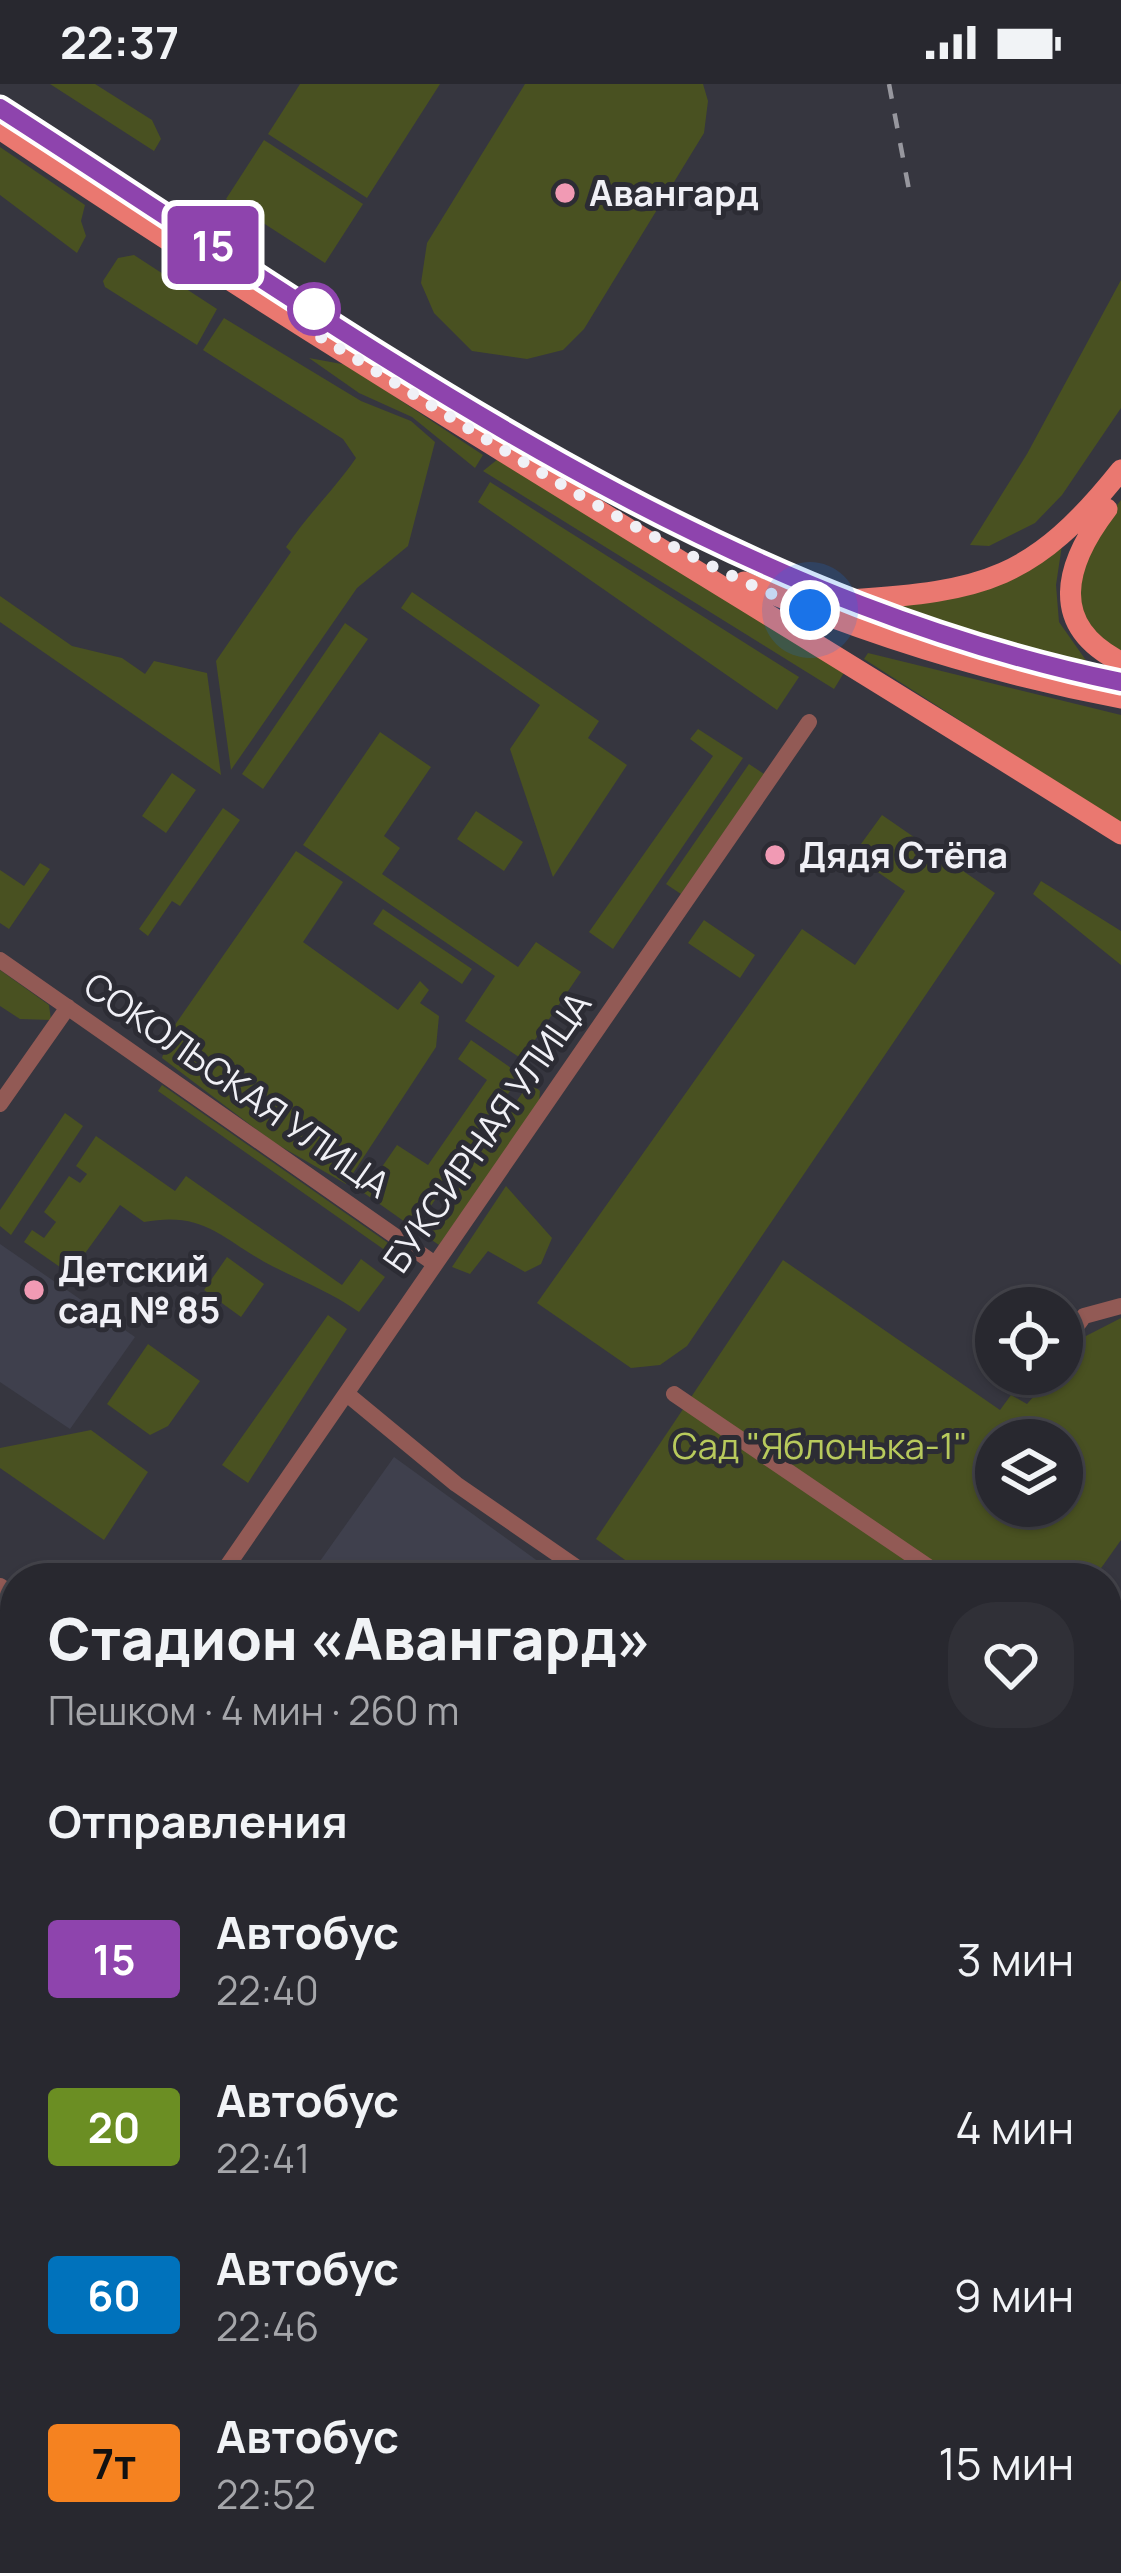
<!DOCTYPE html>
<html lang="ru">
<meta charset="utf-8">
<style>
:root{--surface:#28282f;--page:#303037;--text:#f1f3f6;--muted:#a5a6aa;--line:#44444b}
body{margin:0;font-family:Manrope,sans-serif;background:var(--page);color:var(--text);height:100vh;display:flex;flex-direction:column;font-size:45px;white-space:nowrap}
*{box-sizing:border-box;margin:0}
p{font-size:39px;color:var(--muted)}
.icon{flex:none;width:66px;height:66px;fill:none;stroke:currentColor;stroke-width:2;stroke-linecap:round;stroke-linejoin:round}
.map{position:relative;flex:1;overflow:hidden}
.sheet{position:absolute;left:0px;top:1479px;width:1122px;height:1011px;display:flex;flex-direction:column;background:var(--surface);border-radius:48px 48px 0 0;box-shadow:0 3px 9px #0004,0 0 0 3px var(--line)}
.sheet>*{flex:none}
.badge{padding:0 24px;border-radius:9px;font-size:42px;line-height:78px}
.controls{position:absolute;left:975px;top:1203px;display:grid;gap:24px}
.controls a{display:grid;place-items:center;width:108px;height:108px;border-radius:50%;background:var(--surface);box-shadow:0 3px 9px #0004,0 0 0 3px var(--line);font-size:60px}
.you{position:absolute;width:60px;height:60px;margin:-30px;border:9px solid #fff;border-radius:50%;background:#1a73e8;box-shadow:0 0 0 18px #1a73e833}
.map>.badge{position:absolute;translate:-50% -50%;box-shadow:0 0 0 6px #fff}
h2{padding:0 48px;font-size:45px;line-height:108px}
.round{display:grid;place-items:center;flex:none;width:126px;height:126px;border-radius:48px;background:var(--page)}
.summary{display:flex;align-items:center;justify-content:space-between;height:204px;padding:0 48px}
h1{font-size:57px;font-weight:800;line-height:90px}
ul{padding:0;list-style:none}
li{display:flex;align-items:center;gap:36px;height:168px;padding:0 48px}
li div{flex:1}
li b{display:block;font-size:45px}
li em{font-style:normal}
li .badge{min-width:132px;font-weight:700;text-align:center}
.status{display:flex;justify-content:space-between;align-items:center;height:84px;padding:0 60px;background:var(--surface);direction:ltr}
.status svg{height:33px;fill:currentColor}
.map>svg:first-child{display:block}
</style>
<div class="status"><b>22:37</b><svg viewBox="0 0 49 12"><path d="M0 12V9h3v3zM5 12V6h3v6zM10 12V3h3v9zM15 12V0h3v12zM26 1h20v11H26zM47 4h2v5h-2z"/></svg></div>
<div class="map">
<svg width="1121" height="2489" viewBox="0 0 1121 2489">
<rect width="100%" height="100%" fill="#36363f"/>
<!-- built -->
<path fill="#3f404d" d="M 0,1160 L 135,1253 L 70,1345 L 0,1298 Z
M 394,1373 L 561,1494 L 308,1494 Z
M 1107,1882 L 1121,1891 L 1121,2489 L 0,2489 L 0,2109 L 15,2088 L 15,2475 L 1107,2475 Z"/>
<!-- green -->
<path fill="#495121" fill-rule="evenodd" d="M 50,0 L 95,0 L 152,36 L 161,55 L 154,67 Z
M 300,0 L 440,0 L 367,114 L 268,50 Z
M 525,0 L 703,0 L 708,17 L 704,49 L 584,245 L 563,266 L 527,275 L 472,267 L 434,229 L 421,199 L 427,159 Z
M 264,56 L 363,120 L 325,179 L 226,115 Z
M 0,63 L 85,121 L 81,137 L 86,152 L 77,169 L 0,111 Z
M 134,171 L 217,225 L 197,261 L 105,203 L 103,197 L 118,174 Z
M 1121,196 L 1121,324 L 1062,411 L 1035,439 L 989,462 L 970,461 L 1027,370 Z
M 224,234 L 361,317 L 411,337 L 435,358 L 408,462 L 357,504 L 231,686 L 216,577 L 291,468 L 286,463 C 308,430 334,406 356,374 L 343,355 L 203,266 Z
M 309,274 L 347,281 L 483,371 L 475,384 L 412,333 L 359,309 Z
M 498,375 L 845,587 L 834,605 L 483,387 Z
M 490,398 L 799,593 L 777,626 L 478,418 Z
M 1121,416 L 1121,571 L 1099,561 L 1075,515 L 1094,451 Z
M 1062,461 L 1056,501 L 1059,538 L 1090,582 L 898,528 L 898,520 Z
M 412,508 L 599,637 L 588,654 L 627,681 L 553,793 L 510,665 L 540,621 L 401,524 Z
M 0,512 L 72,562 L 122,574 L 145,590 L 154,577 L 207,589 L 221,691 L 0,538 Z
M 345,539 L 368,555 L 263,705 L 242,690 Z
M 868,569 L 1121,631 L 1121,740 L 864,575 Z
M 698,645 L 743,674 L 613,865 L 589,848 L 713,672 L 690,655 Z
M 380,648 L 431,683 L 384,752 L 400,764 L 382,790 L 518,883 L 536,858 L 581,888 L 522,975 L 465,937 L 495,892 L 303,761 Z
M 749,680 L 764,690 L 681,810 L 666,800 Z
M 172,689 L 196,706 L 166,749 L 142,732 Z
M 223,724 L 240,736 L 180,822 L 172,817 L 148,852 L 139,845 Z
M 476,727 L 523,758 L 504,787 L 457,755 Z
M 882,731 L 995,809 L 687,1262 L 660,1281 L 631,1284 L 537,1219 L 802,845 L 855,881 L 905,807 L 853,771 Z
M 296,767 L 343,798 L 303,858 L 398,926 L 420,897 L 429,906 L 420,919 L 439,932 L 436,963 L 346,1100 L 273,1058 L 162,974 L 170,948 Z
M 40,779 L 50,785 L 9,845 L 0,839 L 0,786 L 24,802 Z
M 1041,797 L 1121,847 L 1121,881 L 1033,810 Z
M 383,825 L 472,885 L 462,900 L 373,840 Z
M 704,836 L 755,871 L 740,894 L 688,859 Z
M 0,886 L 49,921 L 51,936 L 20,935 L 0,922 Z
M 471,956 L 521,991 L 415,1145 L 364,1109 L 397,1061 L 428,1081 L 487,996 L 458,975 Z
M 530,998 L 540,1007 L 539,1019 L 439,1161 L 423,1150 Z
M 162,1001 L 401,1168 L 396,1174 L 158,1007 Z
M 65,1029 L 83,1042 L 11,1151 L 0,1142 L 0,1126 Z
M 96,1052 L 175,1107 L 186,1092 L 342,1201 L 361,1175 L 385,1193 L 359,1228 C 332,1209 304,1198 274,1183 C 224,1158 207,1126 144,1138 L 120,1121 L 70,1190 L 24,1158 L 32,1146 L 44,1154 L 56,1138 L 44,1128 L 69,1092 L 80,1099 L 87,1090 L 76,1082 Z
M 506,1102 L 552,1154 L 541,1180 L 525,1188 L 488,1167 L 470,1190 L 452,1183 Z
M 227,1173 L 264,1200 L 241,1233 L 204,1206 Z
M 783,1176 L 1000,1326 L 1011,1311 L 1027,1320 L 1053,1290 L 1062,1290 L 1062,1279 L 1086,1252 L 1121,1234 L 1121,1456 L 1094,1494 L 650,1494 L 596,1455 ZM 996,1356 L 1062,1356 L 1062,1422 L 996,1422 Z
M 328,1231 L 347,1245 L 248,1399 L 222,1381 Z
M 148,1260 L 200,1297 L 168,1342 L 150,1351 L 107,1320 Z
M 91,1346 L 148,1388 L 104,1456 L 0,1384 L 0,1364 Z
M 1121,1690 L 1121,1836 L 1107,1827 L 1107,1691 Z"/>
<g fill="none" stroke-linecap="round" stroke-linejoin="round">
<!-- minor -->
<path stroke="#925a55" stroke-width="16" d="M 0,876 L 435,1180
M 0,1020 L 68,923
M 1062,1262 L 1084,1232 L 1121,1222
M 1037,1295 L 1040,1290
M 347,1310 L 456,1400 L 592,1494
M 674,1310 L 945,1494
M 219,1494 L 809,638
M 0,1502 L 15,1512
M 1107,1849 L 1121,1859"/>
<!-- major -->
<path stroke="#ea7870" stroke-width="21" d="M 0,24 C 353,252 701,512 1121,598
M 0,45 C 366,292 748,514 1121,750
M 1107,425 C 1065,480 1047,541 1121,578
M 744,498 C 867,551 990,589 1121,614
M 849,516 C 985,507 1033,496 1121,386"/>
<!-- rail -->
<path stroke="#97979e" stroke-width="4.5" stroke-dasharray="15 15" stroke-linecap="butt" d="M 889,0 L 909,106"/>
</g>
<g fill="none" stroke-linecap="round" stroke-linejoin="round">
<!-- line casing -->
<g stroke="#fff" stroke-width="27">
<path id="line" d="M 0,24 C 356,252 698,511 1121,598"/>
</g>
<!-- line -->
<use href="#line" stroke="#8e44ad" stroke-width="18"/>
<!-- walk -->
<path stroke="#f0f0f6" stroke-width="12" stroke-dasharray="0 21.6" d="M 314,225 L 302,242 C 469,342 629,453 810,526"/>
</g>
<!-- markers -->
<g fill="#f19ab4" stroke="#2c2c34" stroke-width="4.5">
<circle cx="565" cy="109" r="12"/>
<circle cx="775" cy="771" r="12"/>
<circle cx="34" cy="1206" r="12"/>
</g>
<circle fill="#fff" stroke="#8e44ad" stroke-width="6" cx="314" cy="225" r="24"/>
<g text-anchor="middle" stroke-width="10" stroke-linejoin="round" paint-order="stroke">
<!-- poi labels -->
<g font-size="36" font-weight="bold" fill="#f0f0f6" stroke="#2c2c34" text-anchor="start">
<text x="589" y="122">Авангард</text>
<text x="799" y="784">Дядя Стёпа</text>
<text x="58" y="1198">Детский<tspan x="58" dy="41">сад № 85</tspan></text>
</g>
<!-- street labels -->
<g font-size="36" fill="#f0f0f6" stroke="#2c2c34">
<text transform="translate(237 1001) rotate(35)" y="13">СОКОЛЬСКАЯ УЛИЦА</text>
<text transform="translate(487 1048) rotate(-55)" y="13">БУКСИРНАЯ УЛИЦА</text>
</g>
<!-- park labels -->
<g font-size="36" fill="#b8ca5c" stroke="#2c2c34">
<text x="820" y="1375">Сад "Яблонька-1"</text>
</g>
</g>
</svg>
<div class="controls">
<a><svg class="icon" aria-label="locate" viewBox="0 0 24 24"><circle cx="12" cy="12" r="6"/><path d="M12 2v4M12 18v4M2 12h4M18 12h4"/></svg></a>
<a><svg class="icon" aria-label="layers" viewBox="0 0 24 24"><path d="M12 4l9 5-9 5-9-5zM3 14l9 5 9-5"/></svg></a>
</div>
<div class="you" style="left:810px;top:526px"></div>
<b class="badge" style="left:213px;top:161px;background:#8e44ad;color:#fff">15</b>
<section class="sheet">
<div class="summary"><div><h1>Стадион «Авангард»</h1><p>Пешком · 4 мин · 260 m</p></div><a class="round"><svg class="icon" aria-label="heart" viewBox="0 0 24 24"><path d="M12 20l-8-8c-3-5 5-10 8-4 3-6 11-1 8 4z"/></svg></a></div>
<h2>Отправления</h2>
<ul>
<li><span class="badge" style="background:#8e44ad;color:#fff">15</span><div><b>Автобус</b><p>22:40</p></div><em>3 мин</em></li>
<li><span class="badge" style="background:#6b8e23;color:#fff">20</span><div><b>Автобус</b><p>22:41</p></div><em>4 мин</em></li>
<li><span class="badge" style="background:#0072bc;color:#fff">60</span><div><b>Автобус</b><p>22:46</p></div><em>9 мин</em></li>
<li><span class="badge" style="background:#f58220;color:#111">7т</span><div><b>Автобус</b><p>22:52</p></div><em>15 мин</em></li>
</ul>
</section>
</div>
